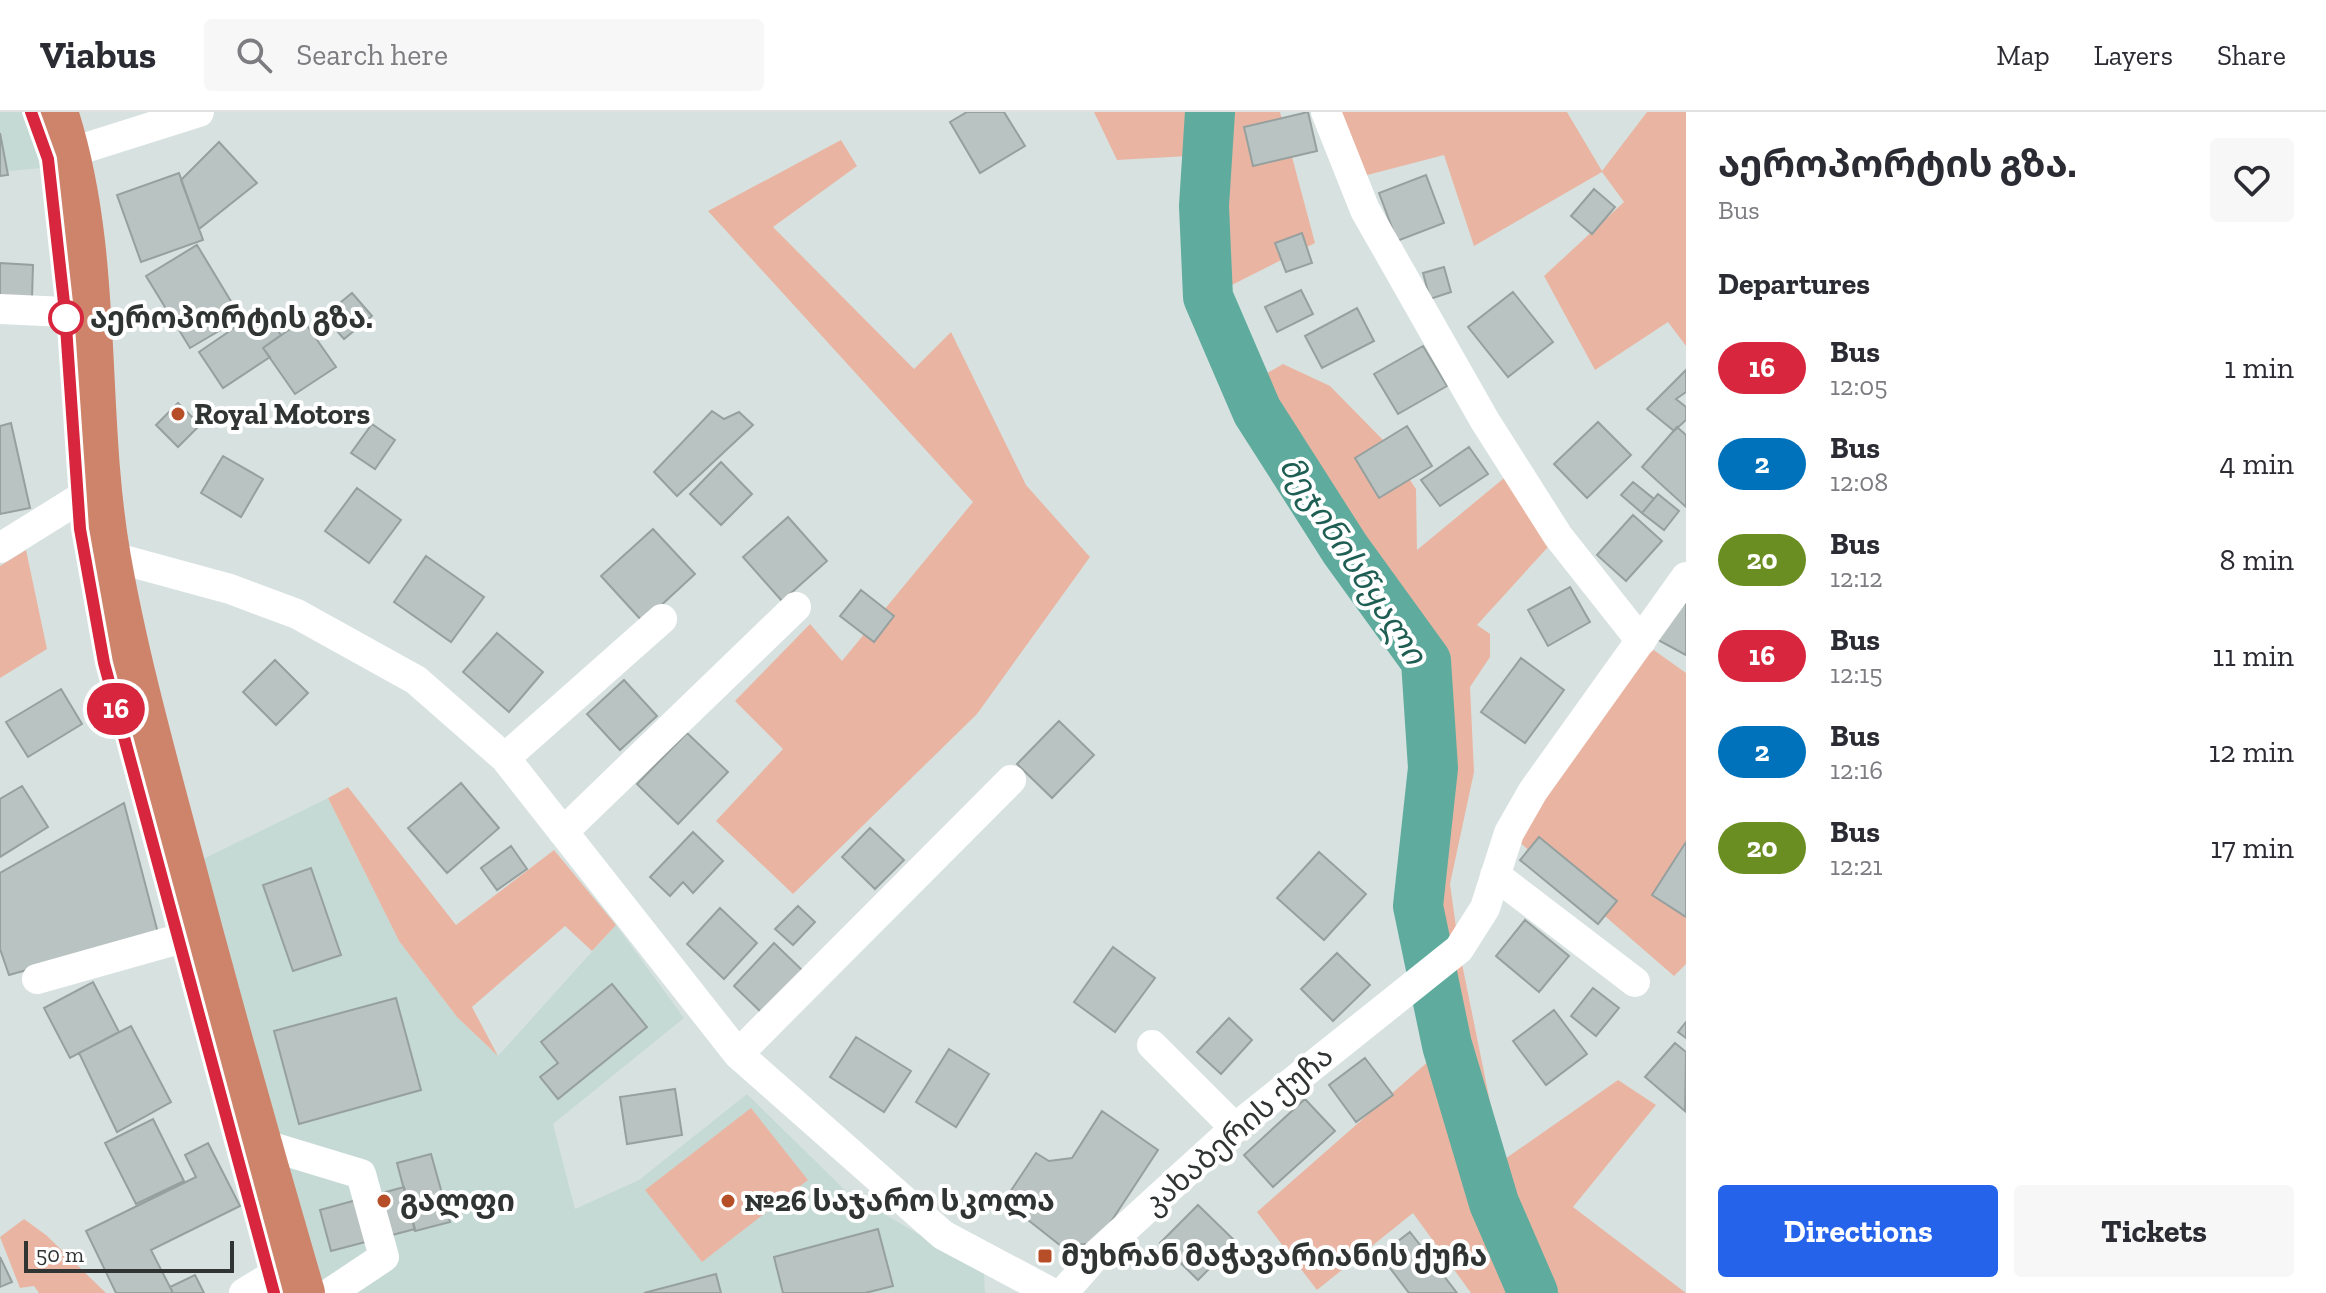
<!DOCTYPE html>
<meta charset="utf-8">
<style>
:root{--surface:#fff;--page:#f7f7f7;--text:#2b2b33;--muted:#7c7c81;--line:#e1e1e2;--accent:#2563eb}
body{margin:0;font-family:"Zilla Slab","Noto Sans Georgian",serif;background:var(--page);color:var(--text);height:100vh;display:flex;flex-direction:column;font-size:30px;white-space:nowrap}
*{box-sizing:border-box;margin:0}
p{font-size:26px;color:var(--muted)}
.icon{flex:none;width:44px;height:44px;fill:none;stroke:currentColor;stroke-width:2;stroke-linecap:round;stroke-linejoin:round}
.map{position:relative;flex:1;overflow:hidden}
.sheet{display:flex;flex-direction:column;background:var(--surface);width:640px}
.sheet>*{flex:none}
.badge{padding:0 16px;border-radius:26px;font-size:28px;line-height:52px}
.scale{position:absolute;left:24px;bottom:20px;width:210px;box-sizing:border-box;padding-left:8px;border:4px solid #303433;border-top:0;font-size:22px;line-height:28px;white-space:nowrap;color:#303433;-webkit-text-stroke:6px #fff;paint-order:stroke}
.map>.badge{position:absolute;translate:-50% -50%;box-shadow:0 0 0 4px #fff}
h2{padding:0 32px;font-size:30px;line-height:72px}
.round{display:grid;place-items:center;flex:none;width:84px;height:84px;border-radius:8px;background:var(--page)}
.headline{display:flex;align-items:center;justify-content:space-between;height:136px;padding:0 32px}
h1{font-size:38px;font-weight:700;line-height:60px}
.primary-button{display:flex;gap:16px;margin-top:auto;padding:16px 32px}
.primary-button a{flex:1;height:92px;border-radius:8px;background:var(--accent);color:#fff;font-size:32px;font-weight:700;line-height:92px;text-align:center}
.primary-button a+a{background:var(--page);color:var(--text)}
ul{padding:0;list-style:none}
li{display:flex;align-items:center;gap:24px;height:96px;padding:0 32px}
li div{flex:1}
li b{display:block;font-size:30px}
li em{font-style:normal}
li .badge{min-width:88px;font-weight:700;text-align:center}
header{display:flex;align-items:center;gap:48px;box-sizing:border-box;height:112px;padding:0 40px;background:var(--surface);border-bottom:2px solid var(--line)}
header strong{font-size:38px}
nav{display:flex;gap:44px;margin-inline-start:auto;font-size:28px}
.search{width:560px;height:72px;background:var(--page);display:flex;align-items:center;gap:20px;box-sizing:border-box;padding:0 28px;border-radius:8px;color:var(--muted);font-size:30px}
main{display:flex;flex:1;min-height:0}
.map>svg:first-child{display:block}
</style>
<header>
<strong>Viabus</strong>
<div class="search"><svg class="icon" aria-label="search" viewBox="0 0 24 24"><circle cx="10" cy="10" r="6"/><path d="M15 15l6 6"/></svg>Search here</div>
<nav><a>Map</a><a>Layers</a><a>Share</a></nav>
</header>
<main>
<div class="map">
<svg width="1686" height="1181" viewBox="0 0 1686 1181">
<rect width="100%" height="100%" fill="#d7e2e0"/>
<!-- built -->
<path fill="#c6dad5" d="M 0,0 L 23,0 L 41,56 L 0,60 Z
M 328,686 L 399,829 L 457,905 L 498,944 L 616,813 L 684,906 L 553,1012 L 575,1097 L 639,1068 L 747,982 L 848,1081 L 984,1160 L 985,1181 L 318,1181 L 199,749 Z"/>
<!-- green -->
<path fill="#e9b5a2" d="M 1094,0 L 1280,0 L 1315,131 L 1208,185 L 1204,94 L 1207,43 L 1117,48 Z
M 1326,0 L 1567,0 L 1602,59 L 1647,0 L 1686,0 L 1686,234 L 1668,210 L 1595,258 L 1544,164 L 1624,90 L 1602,60 L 1474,134 L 1444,43 L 1352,67 Z
M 841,28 L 857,54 L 773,115 L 914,257 L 951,220 L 1026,373 L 1090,445 L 977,602 L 793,782 L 716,709 L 783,637 L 735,589 L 810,512 L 842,549 L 973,390 L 708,99 Z
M 1283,252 L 1330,274 L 1384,329 L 1416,377 L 1417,438 L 1515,357 L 1558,424 L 1477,513 L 1490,522 L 1490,545 L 1470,575 L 1474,660 L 1450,772 L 1459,837 L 1502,1049 L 1618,968 L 1656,993 L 1573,1095 L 1686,1181 L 1471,1181 L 1413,1101 L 1317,1178 L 1257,1100 L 1447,933 L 1418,794 L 1433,656 L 1426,549 L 1354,450 L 1257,299 L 1246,273 Z
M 26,438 L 47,537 L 0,566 L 0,454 Z
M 1641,529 L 1686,561 L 1686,852 L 1674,864 L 1509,721 Z
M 348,675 L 456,813 L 554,738 L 616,813 L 592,839 L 565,814 L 472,895 L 498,944 L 457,905 L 399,829 L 328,686 Z
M 751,996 L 808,1068 L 702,1150 L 645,1078 Z
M 24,1107 L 46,1123 L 106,1181 L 39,1181 L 34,1174 L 20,1176 L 0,1125 Z"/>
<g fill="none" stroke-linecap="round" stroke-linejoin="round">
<!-- river -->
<path stroke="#5fac9e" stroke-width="50" d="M 1210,0 L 1204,94 L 1208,185 L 1257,299 L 1345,437 L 1426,549 L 1433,656 L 1418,794 L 1447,933 L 1494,1091 L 1533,1181"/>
</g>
<!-- building -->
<path fill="#b9c3c1" stroke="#96a09e" stroke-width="2" d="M 967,0 L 1004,0 L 1025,34 L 980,61 L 950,10 Z
M 1308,0 L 1317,39 L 1253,54 L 1244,15 Z
M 0,21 L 8,63 L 0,64 Z
M 219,30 L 257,71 L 199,117 L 181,68 Z
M 179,61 L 203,128 L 141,150 L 117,83 Z
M 1426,63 L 1444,111 L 1397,129 L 1379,81 Z
M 1594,77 L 1615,95 L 1592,122 L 1571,104 Z
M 1302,121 L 1312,151 L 1286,160 L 1275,131 Z
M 197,133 L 241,206 L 190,236 L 146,164 Z
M 0,151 L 33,153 L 32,187 L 0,186 Z
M 1444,155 L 1451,180 L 1430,187 L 1423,161 Z
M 1301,178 L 1313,202 L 1277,220 L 1265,195 Z
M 1513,180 L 1553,230 L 1508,265 L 1468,215 Z
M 352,181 L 372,204 L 344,227 L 324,204 Z
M 1357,196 L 1374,229 L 1322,256 L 1305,224 Z
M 262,197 L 281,223 L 263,236 L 270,245 L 223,276 L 199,240 Z
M 303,208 L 336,255 L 295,282 L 263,236 Z
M 1423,234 L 1447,274 L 1398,302 L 1374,262 Z
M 1686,258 L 1686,280 L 1676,287 L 1686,295 L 1686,308 L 1674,319 L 1647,297 Z
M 178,291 L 200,313 L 178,335 L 156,313 Z
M 712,299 L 724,307 L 739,300 L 753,313 L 677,384 L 654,360 Z
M 1598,310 L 1631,343 L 1587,386 L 1554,352 Z
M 11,311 L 30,396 L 0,402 L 0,314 Z
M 372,312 L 395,328 L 375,357 L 351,341 Z
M 1407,314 L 1432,354 L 1379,386 L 1355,346 Z
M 1677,315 L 1686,323 L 1686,395 L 1642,355 Z
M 1469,335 L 1488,362 L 1440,394 L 1421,368 Z
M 223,344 L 263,367 L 241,405 L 201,381 Z
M 721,350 L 752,382 L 721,413 L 690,382 Z
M 1633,370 L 1654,387 L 1642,401 L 1621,383 Z
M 357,376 L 401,408 L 369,451 L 325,419 Z
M 1658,382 L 1679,399 L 1664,418 L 1642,401 Z
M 1633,403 L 1662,429 L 1626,469 L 1597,443 Z
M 788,405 L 827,449 L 782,489 L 743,445 Z
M 653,417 L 695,462 L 643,510 L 601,464 Z
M 426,444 L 484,485 L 451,530 L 394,490 Z
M 1570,475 L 1590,510 L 1548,534 L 1528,498 Z
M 861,478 L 894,504 L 874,530 L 840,504 Z
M 1686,488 L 1686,543 L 1658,528 Z
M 497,521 L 543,560 L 509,600 L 463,560 Z
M 1521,546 L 1564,578 L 1525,631 L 1481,600 Z
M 275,548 L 308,581 L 276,613 L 243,580 Z
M 624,568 L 657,604 L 620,638 L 587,602 Z
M 61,577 L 82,612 L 28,645 L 6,610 Z
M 1059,609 L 1094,643 L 1052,686 L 1017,652 Z
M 687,621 L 728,660 L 678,712 L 637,672 Z
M 461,671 L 499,716 L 447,761 L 408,716 Z
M 22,674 L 48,715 L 0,745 L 0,687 Z
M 124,691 L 158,821 L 9,863 L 0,837 L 0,761 Z
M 870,716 L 904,748 L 875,777 L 842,745 Z
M 693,720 L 723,749 L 693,781 L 683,770 L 670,784 L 650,765 Z
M 1539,725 L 1617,789 L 1598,812 L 1520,748 Z
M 1686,730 L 1686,805 L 1652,783 Z
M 511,734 L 527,757 L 497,778 L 481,756 Z
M 1319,740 L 1366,782 L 1324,828 L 1277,786 Z
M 311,756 L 341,843 L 293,859 L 263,773 Z
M 798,794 L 815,810 L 793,833 L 775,817 Z
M 720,796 L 757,831 L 724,867 L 687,832 Z
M 1525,808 L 1569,844 L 1539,880 L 1496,844 Z
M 774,831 L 802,858 L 762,901 L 734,874 Z
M 1113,835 L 1155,866 L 1115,920 L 1074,890 Z
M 1337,841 L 1370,873 L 1333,909 L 1301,877 Z
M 93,870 L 119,920 L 70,946 L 44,896 Z
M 612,872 L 647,915 L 558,987 L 540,965 L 558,951 L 541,930 Z
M 1593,876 L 1619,896 L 1596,924 L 1571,904 Z
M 396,886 L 421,978 L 299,1012 L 274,919 Z
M 1554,898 L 1587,942 L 1546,973 L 1513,929 Z
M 1229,906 L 1252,928 L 1221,962 L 1197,940 Z
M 1686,910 L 1686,926 L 1678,920 Z
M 131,914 L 171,990 L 117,1020 L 79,941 Z
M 856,925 L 911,959 L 884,1000 L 830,965 Z
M 1675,931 L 1686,940 L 1685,999 L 1645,965 Z
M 949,937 L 989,962 L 956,1015 L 916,990 Z
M 1365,946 L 1393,983 L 1356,1010 L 1329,973 Z
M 675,977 L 682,1023 L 627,1032 L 620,985 Z
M 1305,987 L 1335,1019 L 1273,1075 L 1244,1043 Z
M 1102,999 L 1158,1038 L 1097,1131 L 1061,1134 L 1004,1089 L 1036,1041 L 1049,1049 L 1072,1046 Z
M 153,1007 L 184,1069 L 136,1092 L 105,1031 Z
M 208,1031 L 240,1094 L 151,1138 L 173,1181 L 116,1181 L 86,1119 L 196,1065 L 185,1043 Z
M 431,1042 L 450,1110 L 415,1119 L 397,1051 Z
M 404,1075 L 415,1117 L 331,1139 L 320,1098 Z
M 1198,1093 L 1236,1130 L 1198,1168 L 1160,1131 Z
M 878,1117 L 893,1174 L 865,1181 L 783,1181 L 774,1145 Z
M 1410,1120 L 1457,1181 L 1409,1181 L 1380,1143 Z
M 0,1145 L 12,1170 L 0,1175 Z
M 716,1162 L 721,1181 L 644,1181 Z
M 195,1163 L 204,1181 L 173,1181 L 170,1175 Z"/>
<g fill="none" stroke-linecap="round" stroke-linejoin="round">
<!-- minor -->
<path stroke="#fff" stroke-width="30" d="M 1326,0 L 1365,98 L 1485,309 L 1558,424 L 1641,529
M 69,41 L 199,0
M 0,197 L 65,200
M 0,436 L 77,388
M 109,444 L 230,477 L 297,502 L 416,568 L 505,646 L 738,942 L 943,1123 L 1052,1181
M 505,646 L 662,507
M 563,720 L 796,495
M 1495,763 L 1635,870
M 37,867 L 179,827
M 1152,933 L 1235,1016
M 738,942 L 1011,668
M 259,1031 L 361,1062 L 384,1145 L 330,1181
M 244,1181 L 269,1166
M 1063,1181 L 1098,1141 L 1235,1016 L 1459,837 L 1485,796 L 1509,721 L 1533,679 L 1686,465"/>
<!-- highway -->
<path stroke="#cd846b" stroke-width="44" d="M 56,0 C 103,144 83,299 109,446 C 126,542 152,636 177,730 C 217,881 259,1031 303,1181"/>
</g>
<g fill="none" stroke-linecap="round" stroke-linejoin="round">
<!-- line casing -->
<g stroke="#fff" stroke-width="18">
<path id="line" d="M 31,0 L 48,47 L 65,200 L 80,417 L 104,551 L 274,1181"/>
</g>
<!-- line -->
<use href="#line" stroke="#d7263d" stroke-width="12"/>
</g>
<!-- markers -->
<circle fill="#fff" stroke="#d7263d" stroke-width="4" cx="66" cy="206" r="16"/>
<g fill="#b64f28" stroke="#fff" stroke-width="3">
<circle cx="178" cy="302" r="8"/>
<circle cx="384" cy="1089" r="8"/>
<circle cx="728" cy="1089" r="8"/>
<rect x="1037" y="1136" width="16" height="16" rx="4"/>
</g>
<g text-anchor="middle" stroke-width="8" stroke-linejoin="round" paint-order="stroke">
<!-- stop labels -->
<g font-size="30" font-weight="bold" fill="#303433" stroke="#fff" text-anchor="start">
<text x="90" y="216">აეროპორტის გზა.</text>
</g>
<!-- poi labels -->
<g font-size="30" font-weight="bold" fill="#303433" stroke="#fff" text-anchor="start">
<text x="194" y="312">Royal Motors</text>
<text x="400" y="1099">გალფი</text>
<text x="744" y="1099">№26 საჯარო სკოლა</text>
<text x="1061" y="1154">მუხრან მაჭავარიანის ქუჩა</text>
</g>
<!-- street labels -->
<g font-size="30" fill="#303433" stroke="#fff">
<text transform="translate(1238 1018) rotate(-41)" y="10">კახაბერის ქუჩა</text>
</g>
<!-- water labels -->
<g font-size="32" font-style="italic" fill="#1f5e53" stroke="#fff">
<text transform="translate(1353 448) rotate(57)" y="11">მეჯინისწყალი</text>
</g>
</g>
</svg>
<div class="scale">50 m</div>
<b class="badge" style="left:116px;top:597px;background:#d7263d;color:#fff">16</b>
</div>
<section class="sheet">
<div class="headline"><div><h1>აეროპორტის გზა.</h1><p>Bus</p></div><a class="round"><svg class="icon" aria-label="heart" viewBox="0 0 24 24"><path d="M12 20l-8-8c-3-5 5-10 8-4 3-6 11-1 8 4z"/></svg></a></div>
<h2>Departures</h2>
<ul>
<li><span class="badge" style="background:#d7263d;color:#fff">16</span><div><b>Bus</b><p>12:05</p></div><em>1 min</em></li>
<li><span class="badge" style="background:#0072bc;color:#fff">2</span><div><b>Bus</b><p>12:08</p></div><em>4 min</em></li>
<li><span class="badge" style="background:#6b8e23;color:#fff">20</span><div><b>Bus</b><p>12:12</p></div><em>8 min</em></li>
<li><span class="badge" style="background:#d7263d;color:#fff">16</span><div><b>Bus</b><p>12:15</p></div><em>11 min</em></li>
<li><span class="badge" style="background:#0072bc;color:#fff">2</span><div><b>Bus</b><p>12:16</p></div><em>12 min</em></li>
<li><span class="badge" style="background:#6b8e23;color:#fff">20</span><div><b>Bus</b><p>12:21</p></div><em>17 min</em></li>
</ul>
<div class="primary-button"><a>Directions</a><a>Tickets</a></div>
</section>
</main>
